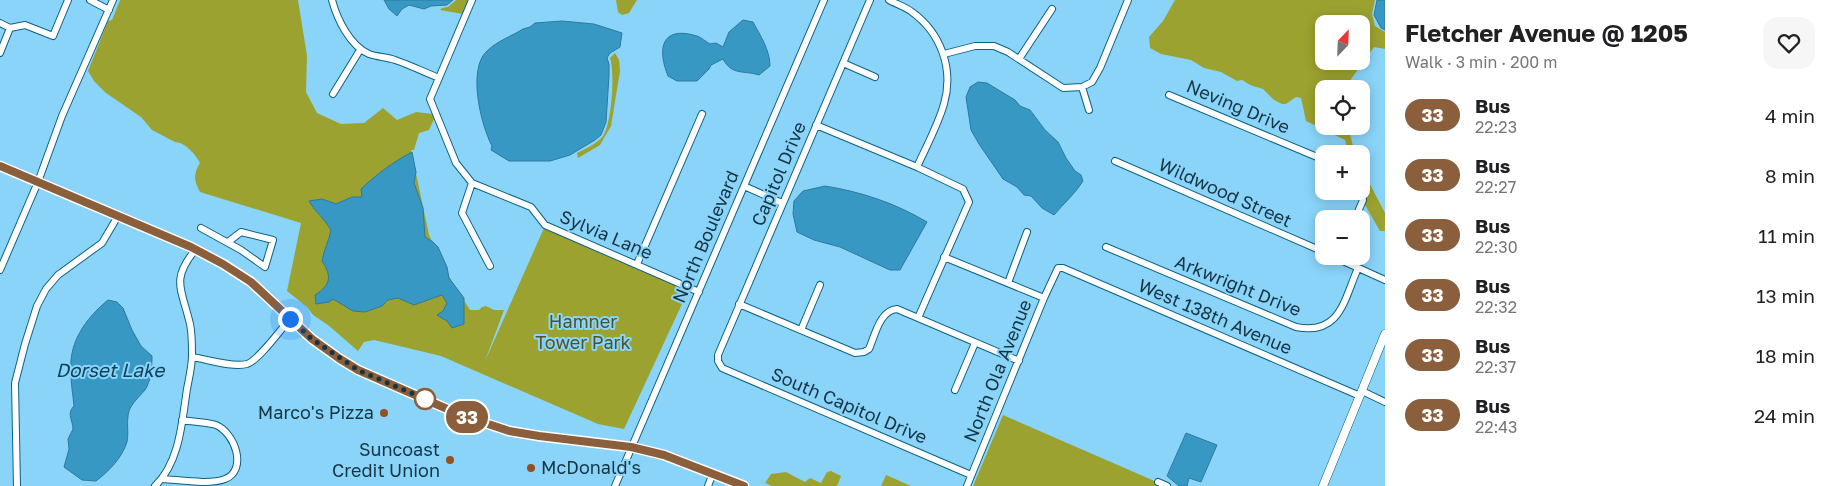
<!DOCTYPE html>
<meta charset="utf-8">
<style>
:root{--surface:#fff;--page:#f6f6f6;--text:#202124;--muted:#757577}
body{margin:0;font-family:"Golos Text",sans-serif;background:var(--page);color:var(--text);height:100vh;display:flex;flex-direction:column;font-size:19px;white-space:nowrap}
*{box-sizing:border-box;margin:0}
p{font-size:16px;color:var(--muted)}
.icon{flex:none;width:28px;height:28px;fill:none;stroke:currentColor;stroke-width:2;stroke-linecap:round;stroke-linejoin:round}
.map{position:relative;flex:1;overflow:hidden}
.sheet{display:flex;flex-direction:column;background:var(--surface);width:450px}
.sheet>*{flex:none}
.badge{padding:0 10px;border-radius:16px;font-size:18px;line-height:32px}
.needle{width:32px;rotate:23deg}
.controls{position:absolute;left:1315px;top:15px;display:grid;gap:10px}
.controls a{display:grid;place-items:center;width:55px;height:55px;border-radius:10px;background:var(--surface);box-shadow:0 2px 12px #0003;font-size:25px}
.you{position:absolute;width:25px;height:25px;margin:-12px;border:4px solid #fff;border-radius:50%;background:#1a73e8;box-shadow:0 0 0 8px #1a73e833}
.map>.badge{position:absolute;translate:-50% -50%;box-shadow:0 0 0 2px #fff}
.round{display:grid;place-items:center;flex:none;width:52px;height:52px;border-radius:15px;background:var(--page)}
.head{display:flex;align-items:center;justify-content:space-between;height:85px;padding:0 20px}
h1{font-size:24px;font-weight:700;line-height:38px}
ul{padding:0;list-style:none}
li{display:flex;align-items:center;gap:15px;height:60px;padding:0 20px}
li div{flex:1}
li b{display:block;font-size:19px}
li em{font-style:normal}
li .badge{min-width:55px;font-weight:700;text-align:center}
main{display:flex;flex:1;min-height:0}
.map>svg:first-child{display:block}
</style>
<main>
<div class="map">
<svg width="1385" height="486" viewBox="0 0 1385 486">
<rect width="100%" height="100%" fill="#8ad4fa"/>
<!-- green -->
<path fill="#9ca22f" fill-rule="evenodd" d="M 120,0 L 298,0 L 307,56 L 306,92 L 317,113 L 341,124 L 364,123 L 383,108 L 397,120 L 416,112 L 433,114 L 434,119 L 429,130 L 419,133 L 414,150 L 411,150 L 429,235 L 452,282 L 470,310 L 479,310 L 482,307 L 486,306 L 494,310 L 504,310 L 485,361 L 544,228 L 688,291 L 624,429 L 598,424 L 441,356 L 374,340 L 364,342 L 358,351 L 328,325 L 313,315 L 307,307 L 287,291 L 301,223 L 200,192 C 194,181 193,174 200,163 C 196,155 185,142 175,142 L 152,130 L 141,117 L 106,93 L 94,81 L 88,71 L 108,21 L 112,20 Z
M 456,0 L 469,0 L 463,14 L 440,10 L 442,8 L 448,7 Z
M 616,0 L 637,0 L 629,13 L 622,15 L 618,12 Z
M 1175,0 L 1375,0 L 1372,14 L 1375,26 L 1385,32 L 1385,49 L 1374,47 L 1344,89 L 1324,89 L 1324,126 L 1348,126 L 1355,154 L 1348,154 L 1345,140 L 1306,121 L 1301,98 L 1296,97 L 1286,104 L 1282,104 L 1274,100 L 1263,89 L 1250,85 L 1242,80 L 1237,81 L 1221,72 L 1204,68 L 1191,60 L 1161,54 L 1150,48 L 1149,37 L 1163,21 ZM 1324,24 L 1361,24 L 1361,61 L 1324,61 Z
M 615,53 L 619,60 L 620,71 L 611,126 L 600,145 L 578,158 L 577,153 C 585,149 598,143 603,136 C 612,122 615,72 610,58 Z
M 1361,167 L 1385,213 L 1385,231 L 1380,231 L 1364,203 L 1367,193 L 1361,186 Z
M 1003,415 L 1166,486 L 973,486 Z
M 831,471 L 841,476 L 837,486 L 772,486 L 765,483 L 771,474 L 786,472 L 805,482 L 810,478 L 821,483 L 827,472 Z
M 886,475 L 911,486 L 881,486 Z"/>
<!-- water -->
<path fill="#3798c4" stroke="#2d7a9e" d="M 384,0 L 453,0 L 447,5 L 431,6 L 424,9 L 409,5 L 402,9 L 397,16 L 389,9 Z
M 1377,0 L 1385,0 L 1385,30 L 1381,28 L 1374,15 Z
M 743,20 L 753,22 C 760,35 770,50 770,66 L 759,75 C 744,70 732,76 723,59 L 711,65 L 709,69 L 697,81 L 677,81 L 668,76 C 657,49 661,25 697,36 C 701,37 706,42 710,44 L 716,43 L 723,47 L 729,32 Z
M 562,21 L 594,24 L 622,33 L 620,47 L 610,53 L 607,58 L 609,64 L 609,76 L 606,122 L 601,135 L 595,140 L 570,155 L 550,161 L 509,161 L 491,150 L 492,146 C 481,125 467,69 487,51 C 497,41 512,36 523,29 L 530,27 L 535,23 Z
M 978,82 L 987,83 L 1015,100 L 1020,106 L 1030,110 L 1045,130 L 1058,142 L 1066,158 L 1075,171 L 1081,175 L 1083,181 C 1075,194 1064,203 1054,215 L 1042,208 L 1031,196 L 1024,195 L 1017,187 L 1003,179 L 979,144 L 971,130 L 966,97 L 970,87 Z
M 412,152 L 416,172 L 414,183 L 423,208 L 425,237 L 433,242 L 438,247 L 447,267 L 449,278 L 464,298 L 464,324 L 452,328 L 447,321 L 437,315 L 443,311 L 447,303 L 442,295 L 414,305 L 398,298 L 388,300 L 382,306 L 365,312 L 353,311 L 333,299 L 329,302 L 316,304 L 315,295 C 331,285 332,276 322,261 C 324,249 329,241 331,230 C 325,219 315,212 309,201 L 322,199 L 336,204 L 352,197 L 362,197 L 361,189 C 377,174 393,162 412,152 Z
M 825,186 C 862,192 895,203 927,222 L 900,270 L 890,270 L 840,247 L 814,240 L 797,232 L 793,214 L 794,201 L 803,191 Z
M 108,300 L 117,302 L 123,308 L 132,330 L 141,346 L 152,356 C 152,367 151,381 145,390 C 139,397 132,403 129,411 C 126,422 129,433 127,442 C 122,458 109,471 96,481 L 82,480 L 64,467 L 69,449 L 68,439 L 73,429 C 73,420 66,414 74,406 C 73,395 71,385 71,374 C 68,343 85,319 108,300 Z
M 1186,433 L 1217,445 L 1201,482 L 1189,478 L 1187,486 L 1179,486 L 1167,476 Z"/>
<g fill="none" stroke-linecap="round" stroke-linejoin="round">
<!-- minor casing -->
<g stroke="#0c6284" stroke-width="8">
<path id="minor" d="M 90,0 L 109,10
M 332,0 C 337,19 350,46 369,54 C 377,57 387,57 395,60 C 410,65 424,72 439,78
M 472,0 L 430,99 L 456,163 L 472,183 L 531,207 L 545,225 L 699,292
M 870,0 L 718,355 L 718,361 L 722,368 L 971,475
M 889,0 C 896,4 906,7 912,12 C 941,33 954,69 944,104 C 938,125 926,147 917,167
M 0,23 L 10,28 L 25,25 L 53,36 L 68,0
M 0,53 L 10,28
M 944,54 L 975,46 L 994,46 L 1008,52 L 1063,88 L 1082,87 L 1092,82 L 1100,68 L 1128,0
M 1019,59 L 1052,9
M 843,63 L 875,77
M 1082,87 L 1089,110
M 333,94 L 360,50
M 1169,95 L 1317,157 L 1324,161
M 816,125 L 917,167 L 963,189 L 969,202 L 918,318
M 1115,161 L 1324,252
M 472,183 L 462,213 L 490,266
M 744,186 L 782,203
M 1355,219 L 1363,200 L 1361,191
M 201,228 L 241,250 L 265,267 L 273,240 L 241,232 L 228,242
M 1106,247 L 1296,327 C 1340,336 1344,300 1358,268
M 1332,256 L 1385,280
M 944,257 L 1044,298
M 637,264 L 702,114
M 0,270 L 38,182 L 62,116 L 113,0
M 1008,283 L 1027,232
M 739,304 L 855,353 L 864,352 L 869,349 C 875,335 880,310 897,309 L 1019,361
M 801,330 L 820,285
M 192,357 C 206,359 233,368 247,364 C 259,360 281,329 290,319
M 955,390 L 975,343
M 1362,391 L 1385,402
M 163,479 C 180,480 210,485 225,479 C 248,470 235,433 216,425 C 206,422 192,422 182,420
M 1158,482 L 1167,486
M 17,486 L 15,383 L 25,344 L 37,306 L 46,289 L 58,275 L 102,243 L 118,216
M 155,486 C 180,462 182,421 187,389 C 189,378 192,366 192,355 C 192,345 192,333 190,324 C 182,289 170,280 196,249
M 615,486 L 824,0
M 708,486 L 713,473
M 967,486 L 1044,298 L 1058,268 L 1063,268 L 1360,396"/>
</g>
<!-- major casing -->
<g stroke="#0c6284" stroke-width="9">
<path id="major" d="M 0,166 L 191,247 L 223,264 L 251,282 L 312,339 L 358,370 L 475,421 L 509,431 L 539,436 L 631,447 L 672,457 L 744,486
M 1323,486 L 1385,334"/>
</g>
<!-- minor -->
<use href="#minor" stroke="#fff" stroke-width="6"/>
<!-- major -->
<use href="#major" stroke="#fff" stroke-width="8"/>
</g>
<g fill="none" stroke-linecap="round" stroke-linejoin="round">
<!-- line casing -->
<g stroke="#fff" stroke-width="11">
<path id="line" d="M 0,166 L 191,247 L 223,264 L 251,282 L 312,339 L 340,359 L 358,370 L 461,415 L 509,431 L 539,436 L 631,447 L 664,455 L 744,486"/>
</g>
<!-- line -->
<use href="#line" stroke="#8b5e3c" stroke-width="8"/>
<!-- walk -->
<path stroke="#163544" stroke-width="5" stroke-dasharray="0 9" d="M 290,319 L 312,339 L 358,370 L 425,399"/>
</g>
<!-- markers -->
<circle fill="#fff" stroke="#8b5e3c" stroke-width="2.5" cx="425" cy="399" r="10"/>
<g fill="#935021" stroke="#8ad4fa" stroke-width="2">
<circle cx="384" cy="413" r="5"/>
<circle cx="450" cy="460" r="5"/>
<circle cx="531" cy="468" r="5"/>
</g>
<g text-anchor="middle" stroke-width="4" stroke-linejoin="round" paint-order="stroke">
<!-- street labels -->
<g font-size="18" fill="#163544" stroke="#8ad4fa">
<text transform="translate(1238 107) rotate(23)" y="6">Neving Drive</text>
<text transform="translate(779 174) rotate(-67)" y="6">Capitol Drive</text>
<text transform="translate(1225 193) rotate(24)" y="6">Wildwood Street</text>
<text transform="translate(606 235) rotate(23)" y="6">Sylvia Lane</text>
<text transform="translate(706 237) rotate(-67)" y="6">North Boulevard</text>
<text transform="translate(1238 286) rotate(22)" y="6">Arkwright Drive</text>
<text transform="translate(1215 317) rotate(23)" y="6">West 138th Avenue</text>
<text transform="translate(998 371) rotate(-68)" y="6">North Ola Avenue</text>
<text transform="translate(849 406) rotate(23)" y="6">South Capitol Drive</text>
</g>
<!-- park labels -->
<g font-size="18" fill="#4f5224" stroke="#8ad4fa">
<text x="583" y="328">Hamner<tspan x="583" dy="21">Tower Park</tspan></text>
</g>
<!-- poi labels -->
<g font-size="18" fill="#163544" stroke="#8ad4fa" text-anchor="end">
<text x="374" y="419">Marco's Pizza</text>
<text x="440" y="456">Suncoast<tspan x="440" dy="21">Credit Union</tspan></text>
<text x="541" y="474" text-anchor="start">McDonald's</text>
</g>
<!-- water labels -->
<g font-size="19" font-style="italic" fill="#0d435b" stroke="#8ad4fa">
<text x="110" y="377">Dorset Lake</text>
</g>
</g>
</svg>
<div class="controls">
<a><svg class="needle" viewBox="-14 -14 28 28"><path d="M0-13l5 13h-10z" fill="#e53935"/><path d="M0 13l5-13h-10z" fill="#757577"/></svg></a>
<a><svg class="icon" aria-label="locate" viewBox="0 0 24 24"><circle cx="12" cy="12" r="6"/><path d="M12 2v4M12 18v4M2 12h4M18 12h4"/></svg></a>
<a>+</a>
<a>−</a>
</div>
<div class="you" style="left:290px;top:319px"></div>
<b class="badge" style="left:467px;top:417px;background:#8b5e3c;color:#fff">33</b>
</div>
<section class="sheet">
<div class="head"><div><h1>Fletcher Avenue @ 1205</h1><p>Walk · 3 min · 200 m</p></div><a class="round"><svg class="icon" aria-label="heart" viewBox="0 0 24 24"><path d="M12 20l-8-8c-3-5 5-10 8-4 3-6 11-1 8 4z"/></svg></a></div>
<ul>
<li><span class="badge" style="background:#8b5e3c;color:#fff">33</span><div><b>Bus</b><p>22:23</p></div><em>4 min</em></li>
<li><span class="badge" style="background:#8b5e3c;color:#fff">33</span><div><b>Bus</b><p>22:27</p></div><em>8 min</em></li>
<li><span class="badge" style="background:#8b5e3c;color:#fff">33</span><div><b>Bus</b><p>22:30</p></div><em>11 min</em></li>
<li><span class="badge" style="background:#8b5e3c;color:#fff">33</span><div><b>Bus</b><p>22:32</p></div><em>13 min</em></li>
<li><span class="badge" style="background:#8b5e3c;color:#fff">33</span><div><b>Bus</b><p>22:37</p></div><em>18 min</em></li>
<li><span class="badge" style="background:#8b5e3c;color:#fff">33</span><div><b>Bus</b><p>22:43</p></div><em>24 min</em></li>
</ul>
</section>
</main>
